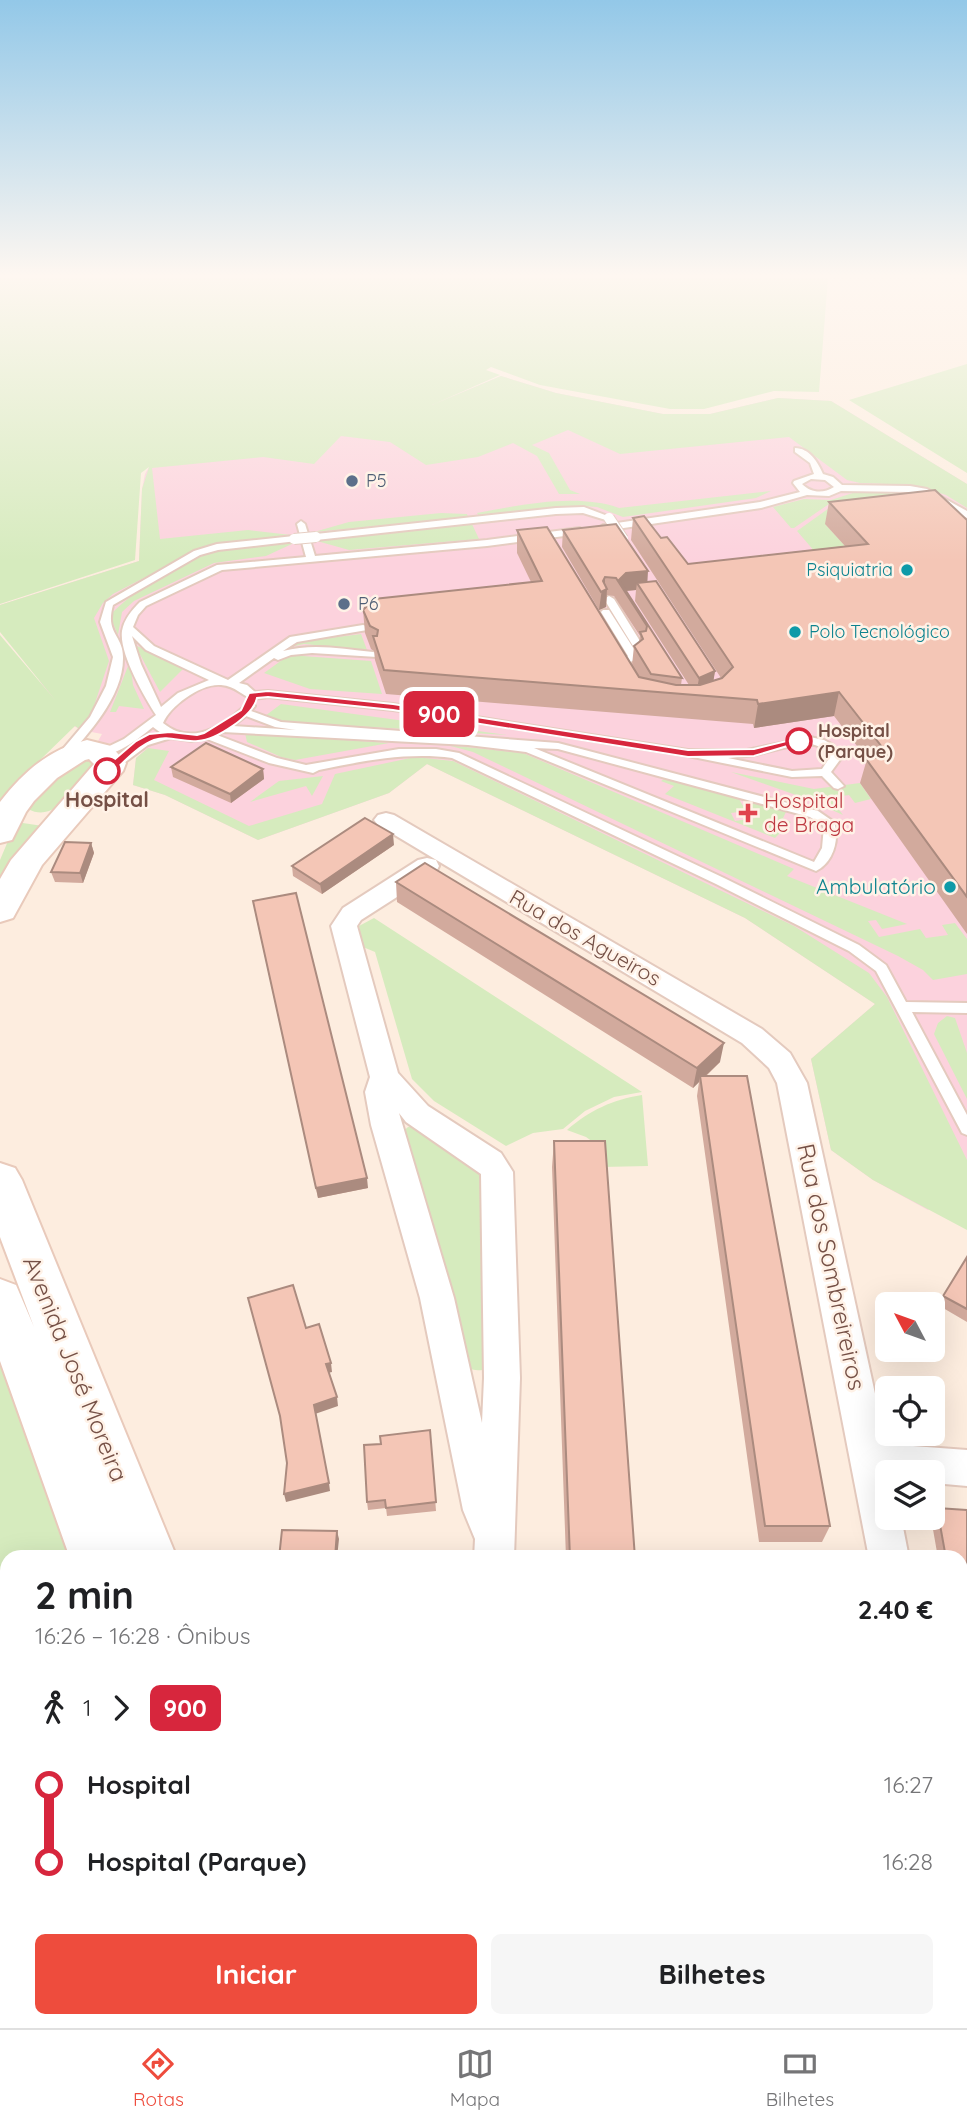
<!DOCTYPE html>
<html lang="pt">
<meta charset="utf-8">
<style>
:root{--surface:#fff;--page:#f6f6f6;--text:#202124;--muted:#757577;--line:#e0e0e0;--accent:#ee4c3d}
body{margin:0;font-family:Quicksand,sans-serif;background:var(--page);color:var(--text);height:100vh;display:flex;flex-direction:column;font-size:26px;white-space:nowrap}
*{box-sizing:border-box;margin:0}
p{font-size:23px;color:var(--muted)}
.icon{flex:none;width:38px;height:38px;fill:none;stroke:currentColor;stroke-width:2;stroke-linecap:round;stroke-linejoin:round}
.map{position:relative;flex:1;overflow:hidden}
.drawer{position:absolute;left:0px;top:1550px;width:968px;height:478px;display:flex;flex-direction:column;background:var(--surface);border-radius:21px 21px 0 0;box-shadow:0 7px 28px #0002}
.drawer>*{flex:none}
.badge{padding:0 14px;border-radius:10px;font-size:24px;line-height:46px}
.needle{width:46px;rotate:311deg}
.buttons{position:absolute;left:875px;top:1292px;display:grid;gap:14px}
.buttons a{display:grid;place-items:center;width:70px;height:70px;border-radius:10px;background:var(--surface);box-shadow:0 7px 28px #0002;font-size:35px}
.map>.badge{position:absolute;translate:-50% -50%;box-shadow:0 0 0 4px #fff}
.legs{display:flex;align-items:center;gap:10px;height:77px;padding:0 35px;font-size:23px}
.legs p{margin-inline-start:auto}
.overview{display:flex;align-items:center;justify-content:space-between;height:119px;padding:0 35px}
h1{font-size:38px;font-weight:800;line-height:52px}
.primary-button{display:flex;gap:14px;margin-top:auto;padding:14px 35px}
.primary-button a{flex:1;height:80px;border-radius:10px;background:var(--accent);color:#fff;font-size:28px;font-weight:800;line-height:80px;text-align:center}
.primary-button a+a{background:var(--page);color:var(--text)}
ul{padding:0 35px;list-style:none}
li{display:flex;align-items:center;gap:24px;height:77px;font-size:26px}
li i{display:grid;place-items:center;width:10px;height:100%;margin:0 9px;background:currentColor}
li i::after{content:'';width:18px;height:18px;margin:-9px;border:5px solid;border-radius:50%;background:var(--surface)}
li p{margin-inline-start:auto}
li:first-child i{background:linear-gradient(#0000 50%,currentColor 0)}
li:last-child i{background:linear-gradient(currentColor 50%,#0000 0)}
.tabs{display:flex;justify-content:space-around;align-items:center;height:98px;border-top:2px solid var(--line);background:var(--surface);font-size:19px;color:var(--muted)}
.tabs a{display:grid;justify-items:center;gap:4px}
.tabs .current{color:var(--accent)}
.map>svg:first-child{display:block}
</style>
<div class="map">
<svg width="967" height="2028" viewBox="0 0 967 2028">
<rect width="100%" height="100%" fill="#fdeddf"/>
<!-- medical -->
<path fill="#fcd2dd" d="M 501,376 L 556,393 L 663,414 L 710,414 L 778,398 L 831,401 L 967,484 L 967,1215 L 940,1202 L 928,1210 L 873,1180 L 831,1150 L 811,1059 L 875,1004 L 745,918 L 427,764 L 389,793 L 258,840 L 165,795 L 133,785 L 136,758 L 147,748 L 121,742 L 101,744 L 98,741 L 102,734 L 81,730 L 74,726 L 41,683 L 0,605 L 139,561 L 142,489 L 145,474 L 149,467 L 182,448 L 322,412 L 417,411 Z"/>
<!-- green -->
<path fill="#d6ebbe" d="M 0,278 L 828,278 L 819,392 L 774,391 L 704,409 L 670,409 L 540,385 L 491,367 L 486,370 L 500,375 L 432,405 L 501,376 L 556,393 L 663,414 L 710,414 L 778,398 L 831,401 L 967,484 L 967,508 L 946,495 L 914,485 L 860,483 L 847,480 L 789,437 L 620,454 L 568,430 L 532,445 L 549,453 L 570,490 L 580,494 L 559,494 L 537,456 L 513,443 L 478,457 L 426,465 L 390,442 L 341,436 L 314,464 L 263,457 L 152,468 L 160,539 L 248,530 L 291,535 L 203,547 L 113,594 L 103,603 L 94,618 L 109,661 L 92,712 L 81,730 L 75,726 L 0,799 L 0,635 L 56,701 L 0,632 L 0,605 L 139,561 L 142,489 L 149,467 L 141,473 L 135,560 L 0,604 Z
M 967,364 L 967,473 L 849,400 Z
M 771,491 L 756,498 L 623,517 L 597,507 L 583,506 L 479,516 L 477,513 C 520,505 577,493 619,508 Z
M 859,491 L 909,492 L 923,495 L 829,504 L 794,528 L 791,528 L 773,507 L 804,499 L 831,500 Z
M 832,506 L 826,525 L 868,571 L 834,574 L 797,531 Z
M 441,513 L 467,514 L 468,517 L 314,532 L 349,522 Z
M 472,524 L 479,539 L 349,550 L 317,541 Z
M 294,543 L 266,556 L 214,563 L 134,601 L 122,612 L 118,635 L 112,621 L 113,612 C 136,589 181,561 212,553 C 238,545 267,546 294,543 Z
M 361,634 L 367,650 L 304,644 L 286,648 L 291,643 Z
M 135,645 L 184,668 L 160,692 Z
M 289,655 L 371,661 L 382,694 L 310,689 L 264,673 Z
M 130,661 L 133,685 L 144,709 L 119,706 L 116,712 L 110,712 Z
M 281,704 L 507,735 L 284,722 L 265,716 Z
M 245,733 L 389,743 L 295,760 L 281,757 L 247,742 Z
M 447,745 L 523,753 L 794,869 L 787,876 L 907,924 L 882,929 L 876,920 L 868,921 L 879,937 L 920,929 L 926,938 L 948,935 L 942,925 L 955,923 L 967,939 L 967,974 L 933,980 L 923,970 L 898,956 L 473,752 Z
M 148,748 L 169,751 L 154,780 L 249,826 L 322,804 L 335,774 L 415,757 L 453,761 L 794,926 L 869,973 L 887,997 L 967,1160 L 967,1230 L 873,1180 L 831,1150 L 811,1059 L 875,1004 L 745,918 L 427,764 L 389,793 L 258,840 L 165,795 L 133,785 L 136,758 Z
M 82,759 L 95,763 C 79,782 57,825 28,809 L 26,807 L 63,767 Z
M 731,772 L 814,789 L 860,783 L 871,799 L 855,803 L 849,795 L 830,798 L 843,815 L 810,800 Z
M 323,776 L 312,796 L 306,786 L 250,802 L 279,781 Z
M 664,779 L 739,799 L 746,811 L 731,813 L 735,821 L 756,818 L 745,801 L 786,812 L 783,818 L 791,822 L 775,838 L 665,794 L 674,786 L 661,781 Z
M 16,822 L 43,826 L 0,884 L 0,860 Z
M 374,918 L 642,1092 L 614,1097 L 585,1111 L 563,1129 L 533,1133 L 506,1146 L 434,1101 L 412,1079 L 375,952 L 363,947 L 359,926 Z
M 947,1016 L 955,1018 L 967,1053 L 967,1099 L 934,1034 L 938,1023 Z
M 642,1095 L 648,1166 L 602,1167 L 600,1147 L 586,1137 L 567,1130 C 590,1110 612,1100 642,1095 Z
M 420,1125 L 487,1178 L 488,1369 C 474,1372 467,1370 458,1358 L 468,1356 L 399,1135 L 408,1127 Z
M 0,1344 L 77,1557 L 7,1558 L 7,2021 L 101,2021 L 96,2028 L 0,2028 Z"/>
<g fill="none" stroke-linecap="round" stroke-linejoin="round">
<!-- lane casing -->
<g stroke="#e4cabe" stroke-width="4">
<path id="lane" d="M 795,448 C 809,448 818,462 823,474 L 833,477 L 842,485 L 910,486 L 927,489 L 967,511 L 967,518 L 925,494 L 910,492 L 841,491 L 829,496 L 807,495 L 761,508 L 603,531 L 599,528 L 603,525 L 760,502 L 800,492 L 793,483 L 794,481 L 814,474 L 810,463 L 795,452 ZM 811,479 L 825,480 L 834,487 C 823,494 811,493 802,484 Z
M 584,507 L 613,518 L 609,521 L 583,513 L 556,514 L 316,540 L 311,537 L 316,534 L 556,508 Z
M 301,521 L 305,524 L 315,556 L 487,540 L 580,528 L 584,531 L 580,534 L 487,546 L 222,570 L 146,606 L 138,615 L 133,627 L 154,646 L 228,680 L 290,637 L 363,625 L 367,626 L 367,630 L 297,642 L 283,651 C 313,643 343,649 373,652 L 377,653 L 377,657 L 312,653 L 291,655 L 278,660 L 274,658 L 239,683 L 247,685 L 255,692 L 268,691 L 393,704 L 688,750 L 747,750 L 810,737 L 824,740 L 833,745 L 842,757 L 831,772 L 844,786 L 838,789 L 834,788 L 822,776 L 792,777 L 688,756 L 526,730 L 393,710 L 268,697 C 263,698 256,699 251,698 C 242,696 236,686 221,685 C 201,683 170,706 163,723 C 186,742 211,733 233,716 C 239,712 243,706 250,703 L 255,706 L 251,711 L 281,722 L 558,743 L 818,811 L 834,822 C 840,839 833,863 816,871 L 526,752 L 468,745 L 223,732 L 217,735 L 277,758 L 306,765 L 399,749 L 436,749 L 459,753 L 724,878 L 859,945 L 886,965 L 906,1002 L 967,1003 L 967,1013 L 912,1012 L 967,1115 L 967,1135 L 962,1133 L 876,971 L 849,951 L 716,884 L 452,758 C 407,752 363,761 319,770 L 313,773 L 269,763 L 207,739 L 192,741 L 171,738 L 148,745 L 112,772 L 104,772 L 104,768 L 132,744 L 161,733 L 153,727 C 139,738 117,757 97,755 L 95,753 L 124,739 L 156,715 C 144,696 119,653 122,631 C 124,619 132,610 140,602 L 217,565 L 306,557 L 297,524 ZM 132,636 L 146,650 L 209,680 L 178,693 L 161,707 L 141,664 ZM 246,716 L 275,727 L 296,730 L 233,726 ZM 799,744 C 813,743 822,745 830,757 L 822,769 L 792,771 L 728,758 L 755,755 ZM 534,748 L 558,749 L 810,817 L 824,826 L 822,848 L 814,862 Z
M 294,536 L 297,537 L 297,541 L 218,550 L 200,555 L 113,605 C 105,634 123,635 123,657 C 124,696 88,734 65,760 L 57,760 L 57,756 L 90,717 L 106,686 L 113,657 L 100,622 L 106,602 L 194,551 L 217,544 Z
M 609,596 L 614,599 L 643,646 L 642,648 L 633,646 L 604,599 Z
M 603,610 L 609,610 L 639,657 L 622,667 L 617,664 L 628,656 L 601,612 Z"/>
</g>
<!-- street casing -->
<g stroke="#e4cabe" stroke-width="4">
<path id="street" d="M 386,813 L 394,815 L 762,1029 L 790,1053 L 807,1083 L 886,1444 L 967,1450 L 967,1486 L 933,1483 L 933,1472 L 887,1472 L 887,1517 L 901,1517 L 909,1558 L 869,1558 L 777,1083 L 769,1068 L 742,1043 L 378,825 L 374,820 L 378,815 Z
M 427,858 L 436,860 L 439,866 L 436,872 L 361,920 L 357,926 L 398,1073 L 428,1106 L 501,1153 L 513,1172 L 520,1378 L 514,1558 L 474,1558 L 475,1539 L 463,1510 L 420,1298 L 371,1125 L 365,1092 L 370,1077 L 331,926 L 343,908 L 418,860 ZM 399,1113 L 406,1122 L 481,1174 L 484,1378 L 482,1423 L 454,1298 Z
M 478,2021 L 536,2021 L 539,2028 L 480,2028 Z"/>
</g>
<!-- secondary casing -->
<g stroke="#e9cabb" stroke-width="4">
<path id="secondary" d="M 87,740 L 111,746 L 126,763 L 123,771 L 42,865 L 13,918 L 0,922 L 0,879 L 11,860 L 94,764 L 89,759 L 85,760 L 57,778 L 34,801 L 26,812 L 12,840 L 0,843 L 0,802 C 24,771 50,749 87,740 Z
M 0,1163 L 15,1168 L 22,1180 L 177,1558 L 70,1558 L 0,1361 L 0,1279 L 16,1285 L 34,1327 L 0,1237 Z
M 119,2021 L 187,2021 L 184,2028 L 116,2028 Z
M 248,2021 L 316,2021 L 319,2028 L 251,2028 Z"/>
</g>
<!-- lane -->
<use href="#lane" fill="#fff" fill-rule="evenodd"/>
<!-- street -->
<use href="#street" fill="#fff" fill-rule="evenodd"/>
<!-- secondary -->
<use href="#secondary" fill="#fff" fill-rule="evenodd"/>
<!-- lane-bridge casing -->
<g stroke="#e4cabe" stroke-width="12" stroke-linecap="butt">
<path id="lane-bridge" d="M 609,518 L 623,539
M 294,539 L 316,537"/>
</g>
<!-- lane-bridge -->
<use href="#lane-bridge" stroke="#fff" stroke-width="10"/>
</g>
<!-- wall -->
<path fill="#d2aa9d" fill-rule="evenodd" d="M 829,502 L 967,520 L 967,934 L 860,783 L 867,759 L 834,716 L 754,728 L 753,724 L 386,694 L 375,660 L 374,651 L 371,649 L 365,633 L 363,610 L 364,609 L 364,600 L 531,582 L 517,553 L 517,530 L 639,677 L 632,665 L 634,646 L 639,643 L 640,636 L 614,596 L 607,595 L 606,607 L 599,610 L 562,547 L 563,530 L 647,582 L 715,671 L 713,681 L 721,678 L 631,540 L 633,518 L 661,538 L 688,564 L 845,546 L 825,524 ZM 636,590 L 635,601 L 689,685 L 681,685 L 682,678 L 626,591 Z
M 171,767 L 263,769 L 264,779 L 231,803 L 173,777 Z
M 91,843 L 94,853 L 83,883 L 55,882 L 51,872 Z
M 394,845 L 322,894 L 293,876 L 292,866 Z
M 396,882 L 720,1062 L 706,1076 L 830,1526 L 822,1542 L 759,1542 L 697,1096 L 699,1082 L 693,1088 L 397,902 Z
M 255,912 L 368,1188 L 318,1198 Z
M 554,1141 L 635,1558 L 566,1558 L 552,1167 Z
M 967,1257 L 967,1322 L 938,1305 L 943,1296 Z
M 430,1430 L 436,1511 L 387,1516 L 386,1508 L 368,1510 L 367,1502 L 381,1444 Z
M 937,1508 L 967,1510 L 966,1654 L 961,1655 L 961,1558 L 938,1558 L 931,1518 L 933,1517 L 933,1515 Z
M 961,1876 L 967,1876 L 967,1973 L 961,1973 Z"/>
<!-- shaded-wall -->
<path fill="#ab8b7f" d="M 648,571 L 647,589 L 637,583 L 636,590 L 625,591 L 619,580 L 626,573 Z
M 605,577 L 605,590 L 607,589 L 606,607 L 599,610 L 603,581 Z
M 715,671 L 712,690 L 696,695 L 699,678 Z
M 839,692 L 834,716 L 754,728 L 758,704 Z
M 263,769 L 264,779 L 231,803 L 230,794 Z
M 393,834 L 394,845 L 322,894 L 320,884 Z
M 91,843 L 94,853 L 83,883 L 80,873 Z
M 724,1043 L 720,1062 L 701,1080 L 700,1076 L 699,1082 L 693,1088 L 697,1068 Z
M 367,1178 L 368,1188 L 318,1198 L 316,1188 Z
M 331,1363 L 332,1372 L 328,1373 L 326,1364 Z
M 337,1397 L 338,1406 L 315,1414 L 314,1405 Z
M 329,1483 L 330,1491 L 286,1502 L 284,1494 Z
M 337,1531 L 339,1539 L 337,1558 L 335,1558 Z"/>
<!-- building -->
<path fill="#f4c6b6" stroke="#ab8b7f" stroke-width="2" d="M 935,490 L 967,520 L 967,897 L 866,759 L 889,756 L 839,692 L 758,704 L 757,700 L 384,670 L 373,636 L 377,636 L 378,630 L 370,626 L 363,610 L 369,604 L 364,600 L 542,581 L 517,530 L 547,527 L 639,677 L 676,685 L 700,685 L 722,678 L 733,667 L 633,518 L 644,516 L 661,538 L 667,537 L 688,564 L 868,544 L 829,502 Z
M 616,524 L 648,571 L 626,573 L 619,580 L 682,678 L 651,674 L 634,646 L 643,639 L 640,632 L 646,631 L 647,626 L 616,578 L 605,577 L 603,581 L 607,589 L 601,592 L 563,530 Z
M 656,581 L 715,671 L 699,678 L 637,583 Z
M 206,743 L 263,769 L 230,794 L 171,767 Z
M 365,818 L 393,834 L 320,884 L 292,866 Z
M 65,842 L 91,843 L 80,873 L 51,872 Z
M 425,863 L 724,1043 L 697,1068 L 396,882 Z
M 296,893 L 367,1178 L 316,1188 L 253,901 Z
M 700,1076 L 747,1076 L 830,1526 L 765,1526 Z
M 554,1141 L 605,1141 L 635,1558 L 570,1558 Z
M 967,1257 L 967,1309 L 943,1296 Z
M 293,1285 L 306,1328 L 319,1324 L 331,1363 L 326,1364 L 337,1397 L 314,1405 L 329,1483 L 284,1494 L 287,1463 L 280,1416 L 248,1298 Z
M 430,1430 L 436,1502 L 386,1508 L 385,1500 L 367,1502 L 364,1445 L 381,1444 L 380,1436 Z
M 937,1508 L 967,1510 L 967,1646 L 961,1647 L 961,1558 L 946,1558 Z
M 282,1530 L 337,1531 L 335,1558 L 279,1558 Z
M 961,1876 L 967,1876 L 967,1969 L 961,1969 Z"/>
<!-- sky -->
<linearGradient id="sky" x2="0" y2="1"><stop stop-color="#93c8e8"/><stop offset="0.49" stop-color="#fef7f1"/><stop offset="1" stop-color="#fef7f1" stop-opacity="0"/></linearGradient>
<rect width="967" height="562" fill="url(#sky)"/>
<!-- line-1 -->
<path fill="#d7263d" stroke="#fff" stroke-width="2" d="M 268,691 L 393,704 L 688,750 L 754,749 L 799,738 L 804,741 L 754,756 L 688,757 L 393,710 L 268,697 L 257,698 C 253,716 216,740 198,741 C 183,743 169,735 154,740 C 138,746 124,762 111,774 L 101,771 L 136,741 L 149,734 L 170,732 L 197,735 L 204,733 L 241,710 L 249,693 Z"/>
<!-- markers -->
<g fill="#5c6f8a" stroke="#fff2e7" stroke-width="2.5">
<circle cx="352" cy="481" r="7"/>
<circle cx="344" cy="604" r="7"/>
</g>
<g fill="#0f9aa8" stroke="#fff2e7" stroke-width="2.5">
<circle cx="907" cy="570" r="7"/>
<circle cx="795" cy="632" r="7"/>
<circle cx="950" cy="887" r="7"/>
</g>
<g fill="#fff" stroke="#d7263d" stroke-width="3.5">
<circle cx="799" cy="741" r="12"/>
<circle cx="107" cy="771" r="12"/>
</g>
<path fill="#e0444e" stroke="#fff2e7" stroke-width="2.5" d="M744.5 802.5h7v7h7v7h-7v7h-7v-7h-7v-7h7z"/>
<g text-anchor="middle" stroke-width="5" stroke-linejoin="round" paint-order="stroke">
<!-- far-service labels -->
<g font-size="18" fill="#4e5e75" stroke="#fff2e7" text-anchor="start">
<text x="366" y="487">P5</text>
<text x="358" y="610">P6</text>
</g>
<!-- far-culture labels -->
<g font-size="18" fill="#0d838f" stroke="#fff2e7" text-anchor="end">
<text x="893" y="576">Psiquiatria</text>
<text x="809" y="638" text-anchor="start">Polo Tecnológico</text>
</g>
<!-- far-stop labels -->
<g font-size="18" font-weight="bold" fill="#755046" stroke="#fff2e7" text-anchor="start">
<text x="818" y="737">Hospital<tspan x="818" dy="21">(Parque)</tspan></text>
</g>
<!-- stop labels -->
<g font-size="21" font-weight="bold" fill="#755046" stroke="#fff2e7">
<text x="107" y="807">Hospital</text>
</g>
<!-- health labels -->
<g font-size="21" fill="#be3a42" stroke="#fff2e7" text-anchor="start">
<text x="764" y="808">Hospital<tspan x="764" dy="24">de Braga</tspan></text>
</g>
<!-- culture labels -->
<g font-size="21" fill="#0d838f" stroke="#fff2e7" text-anchor="end">
<text x="936" y="894">Ambulatório</text>
</g>
<!-- street labels -->
<g font-size="21" fill="#755046" stroke="#fff2e7">
<text transform="translate(585 938) rotate(30)" y="7">Rua dos Agueiros</text>
</g>
<!-- near-street labels -->
<g font-size="24" fill="#755046" stroke="#fff2e7">
<text transform="translate(831 1267) rotate(78)" y="8">Rua dos Sombreireiros</text>
<text transform="translate(75 1369) rotate(68)" y="8">Avenida José Moreira</text>
</g>
</g>
</svg>
<div class="buttons">
<a><svg class="needle" viewBox="-14 -14 28 28"><path d="M0-13l5 13h-10z" fill="#e53935"/><path d="M0 13l5-13h-10z" fill="#757577"/></svg></a>
<a><svg class="icon" aria-label="locate" viewBox="0 0 24 24"><circle cx="12" cy="12" r="6"/><path d="M12 2v4M12 18v4M2 12h4M18 12h4"/></svg></a>
<a><svg class="icon" aria-label="layers" viewBox="0 0 24 24"><path d="M12 4l9 5-9 5-9-5zM3 14l9 5 9-5"/></svg></a>
</div>
<b class="badge" style="left:439px;top:714px;background:#d7263d;color:#fff">900</b>
<section class="drawer">
<div class="overview"><div><h1>2 min</h1><p>16:26 – 16:28 · Ônibus</p></div><b>2.40 €</b></div>
<div class="legs"><svg class="icon" aria-label="walk" viewBox="0 0 24 24"><circle cx="13" cy="4" r="2"/><path d="M13 8l-2 6 4 7M11 14l-3 7M7 12l3-4h3l4 4"/></svg>1<svg class="icon" aria-label="forward" viewBox="0 0 24 24"><path d="M9 5l7 7-7 7"/></svg><b class="badge" style="background:#d7263d;color:#fff">900</b></div>
<ul>
<li><i style="color:#d7263d"></i><b>Hospital</b><p>16:27</p></li>
<li><i style="color:#d7263d"></i><b>Hospital (Parque)</b><p>16:28</p></li>
</ul>
<div class="primary-button"><a>Iniciar</a><a>Bilhetes</a></div>
</section>
</div>
<nav class="tabs">
<a class="current"><svg class="icon" aria-label="directions" viewBox="0 0 24 24"><path d="M12 3l9 9-9 9-9-9zM9 14v-3h6M13 9l2 2-2 2"/></svg>Rotas</a>
<a><svg class="icon" aria-label="map" viewBox="0 0 24 24"><path d="M3 6l6-2 6 2 6-2v14l-6 2-6-2-6 2zM9 4v14M15 6v14"/></svg>Mapa</a>
<a><svg class="icon" aria-label="tickets" viewBox="0 0 24 24"><path d="M3 7h18v10H3zM15 7v10"/></svg>Bilhetes</a>
</nav>
